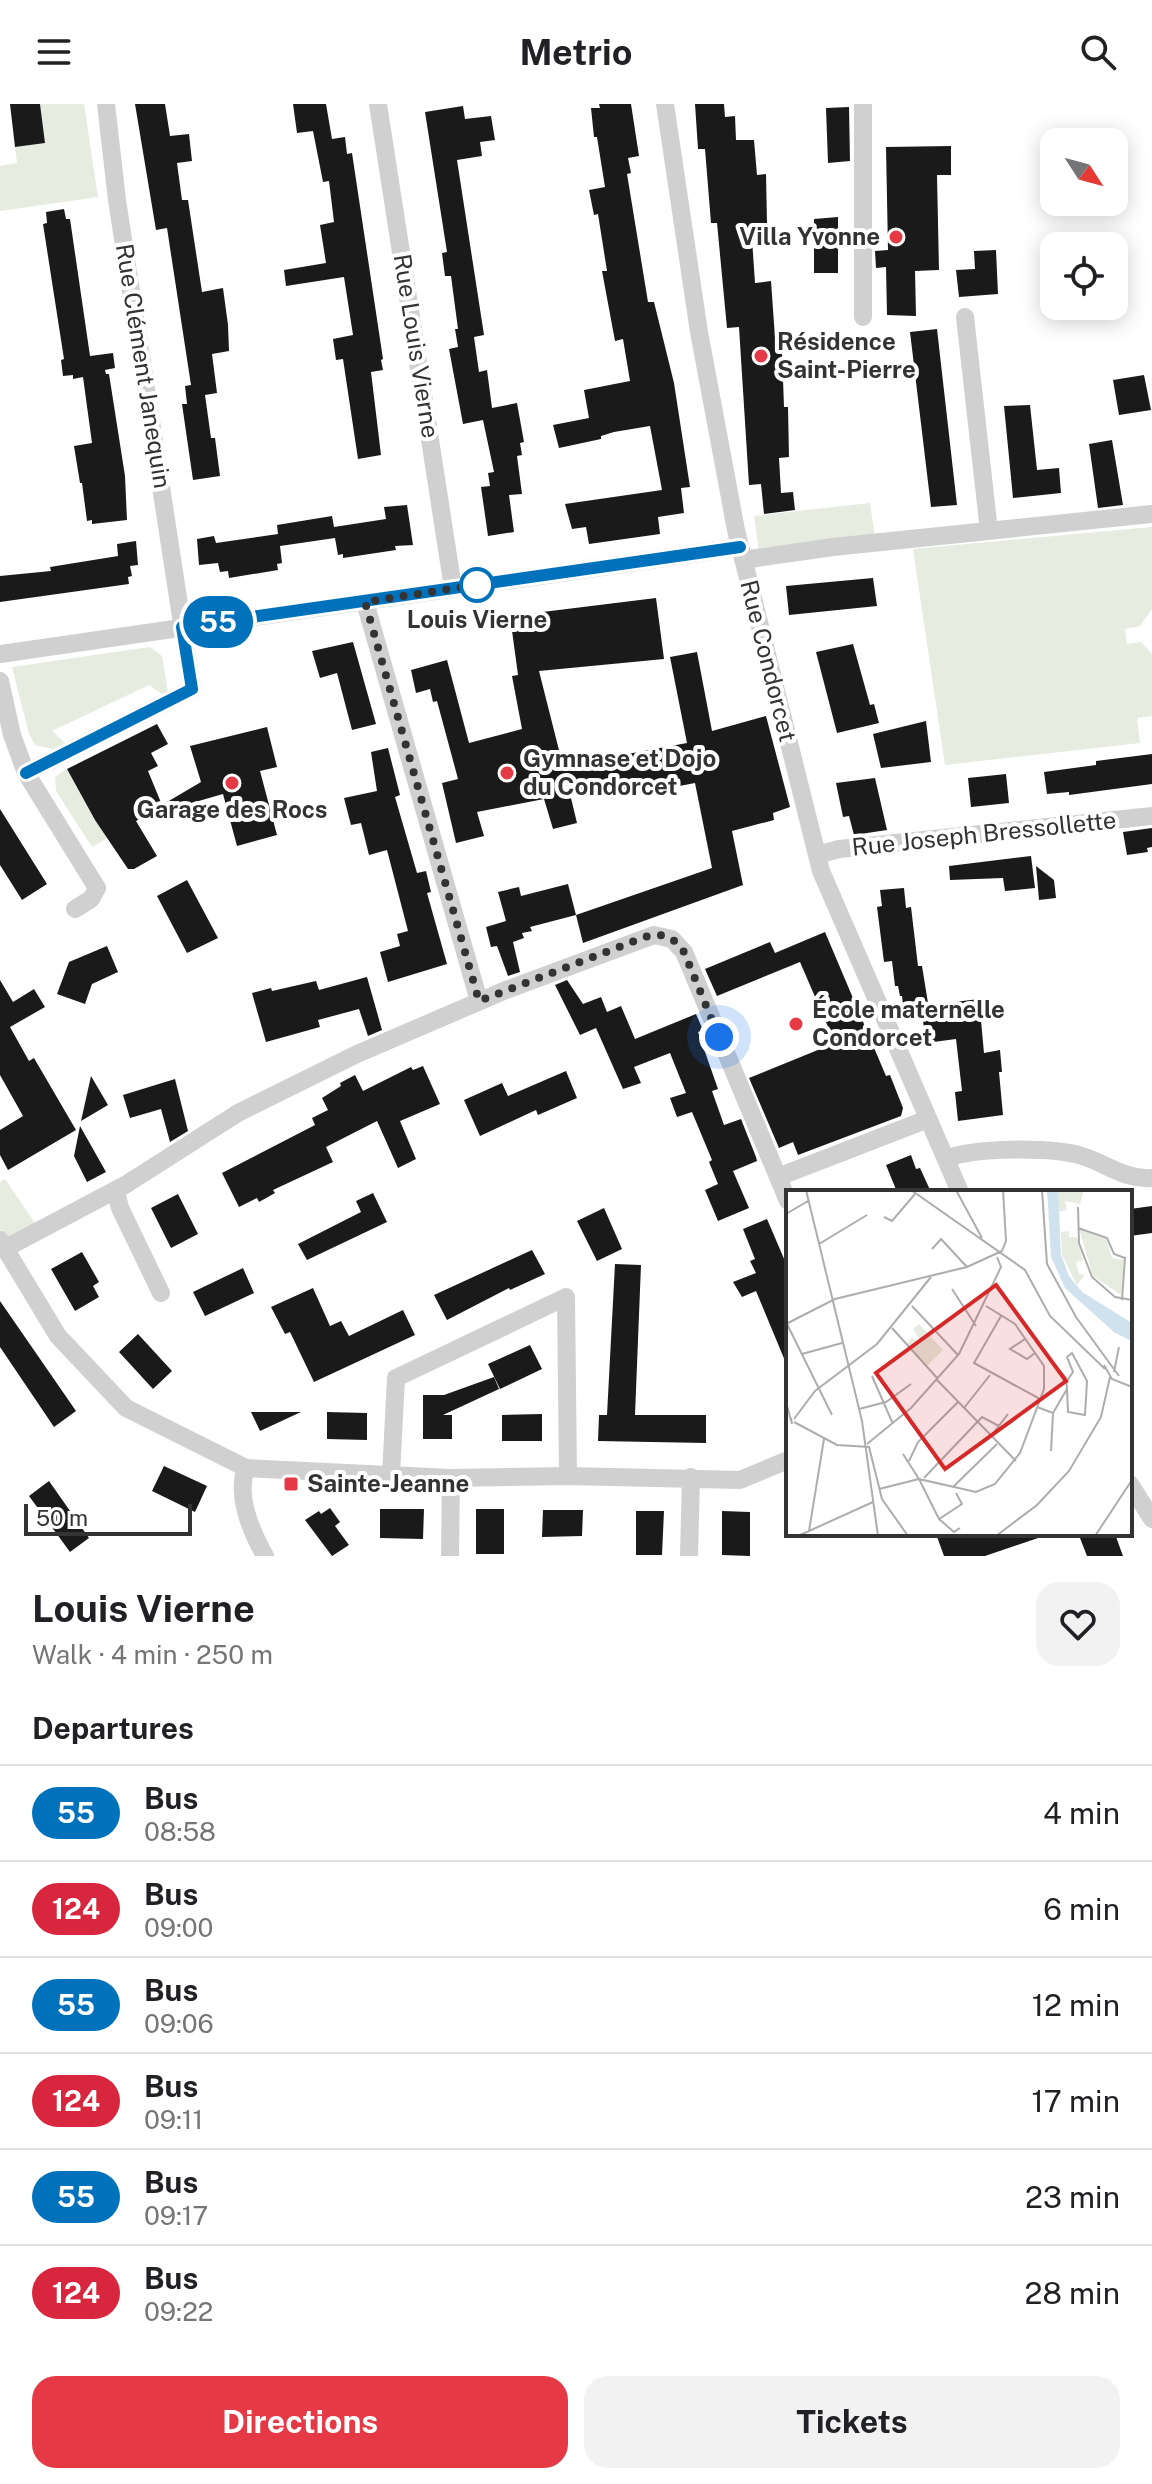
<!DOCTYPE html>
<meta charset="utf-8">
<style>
:root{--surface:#fff;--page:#f2f2f2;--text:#202124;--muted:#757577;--line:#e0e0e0;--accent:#e63946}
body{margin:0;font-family:"Public Sans",sans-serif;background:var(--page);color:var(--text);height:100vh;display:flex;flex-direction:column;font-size:30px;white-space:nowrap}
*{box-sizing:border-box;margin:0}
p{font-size:26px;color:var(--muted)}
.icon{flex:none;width:44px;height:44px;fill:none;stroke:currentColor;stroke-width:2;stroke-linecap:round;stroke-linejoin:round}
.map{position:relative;height:1452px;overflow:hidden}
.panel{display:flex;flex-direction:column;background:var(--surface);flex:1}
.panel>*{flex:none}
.badge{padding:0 16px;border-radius:26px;font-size:28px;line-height:52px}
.needle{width:52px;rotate:126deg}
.controls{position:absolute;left:1040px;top:24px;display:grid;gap:16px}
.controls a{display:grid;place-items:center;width:88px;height:88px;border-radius:16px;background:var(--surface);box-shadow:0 4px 20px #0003;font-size:40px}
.scale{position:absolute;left:24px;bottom:20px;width:168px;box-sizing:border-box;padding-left:8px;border:4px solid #333;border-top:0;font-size:22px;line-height:28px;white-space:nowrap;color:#333;-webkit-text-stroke:6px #fff;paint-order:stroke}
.you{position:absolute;width:40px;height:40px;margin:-20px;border:6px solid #fff;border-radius:50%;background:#1a73e8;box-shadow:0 0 0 12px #1a73e833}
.map>.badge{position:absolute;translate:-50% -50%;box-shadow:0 0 0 4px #fff}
h2{padding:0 32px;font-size:30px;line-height:72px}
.round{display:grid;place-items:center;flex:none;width:84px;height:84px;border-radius:24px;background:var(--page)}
.headline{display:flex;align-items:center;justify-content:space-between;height:136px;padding:0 32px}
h1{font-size:38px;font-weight:700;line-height:60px}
.primary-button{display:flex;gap:16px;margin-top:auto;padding:16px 32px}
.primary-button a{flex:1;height:92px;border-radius:24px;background:var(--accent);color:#fff;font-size:32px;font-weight:700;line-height:92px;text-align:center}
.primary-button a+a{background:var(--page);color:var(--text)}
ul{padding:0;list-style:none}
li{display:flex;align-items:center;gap:24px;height:96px;padding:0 32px;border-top:2px solid var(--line)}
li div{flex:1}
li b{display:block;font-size:30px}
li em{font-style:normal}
li .badge{min-width:88px;font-weight:700;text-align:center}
header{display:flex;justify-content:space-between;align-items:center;height:104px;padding:0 32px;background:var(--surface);font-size:36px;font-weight:700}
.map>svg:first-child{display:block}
</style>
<header><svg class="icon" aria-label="menu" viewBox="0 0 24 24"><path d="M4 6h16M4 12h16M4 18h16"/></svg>Metrio<svg class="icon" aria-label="search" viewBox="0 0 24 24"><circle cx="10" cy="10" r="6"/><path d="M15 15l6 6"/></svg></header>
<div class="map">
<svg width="1152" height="1452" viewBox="0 0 1152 1452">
<rect width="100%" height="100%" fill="#fff"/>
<!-- green -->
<path fill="#e6ecdf" d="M 40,0 L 84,0 L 98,93 L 0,107 L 0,62 L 17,59 L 15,43 L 45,39 Z
M 870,399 L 875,433 L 759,448 L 754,412 Z
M 1152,423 L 1152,505 L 1140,522 L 1125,525 L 1127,540 L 1141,538 L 1152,550 L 1152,612 L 1137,614 L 1140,639 L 945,661 L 913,445 Z
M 150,543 L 162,552 L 168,589 L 165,592 L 149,581 L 52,627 L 65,639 L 53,645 L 35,641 L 29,630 L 12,563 Z
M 67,665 L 95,716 L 119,703 L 129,721 L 92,743 L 56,687 L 55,673 Z
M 5,1075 L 37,1122 L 10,1139 L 0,1125 L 0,1078 Z"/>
<!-- building -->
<path fill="#1a1a1a" d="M 10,0 L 40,0 L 45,39 L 15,43 Z
M 135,0 L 165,0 L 170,32 L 189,30 L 192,57 L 177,59 L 182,96 L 188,96 L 202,188 L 223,184 L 228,221 L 229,247 L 212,250 L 217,289 L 205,291 L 211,334 L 215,334 L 220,372 L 193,376 L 182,300 L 187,300 L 185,282 L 191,281 L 167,124 L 156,126 Z
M 293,0 L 326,0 L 332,35 L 345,33 L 347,50 L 352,49 L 383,255 L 381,256 L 383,266 L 371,268 L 381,351 L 358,355 L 343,255 L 336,256 L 333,235 L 353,231 L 344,173 L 286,182 L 284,166 L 326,159 L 320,121 L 334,118 L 329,77 L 323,78 L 313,27 L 297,29 Z
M 599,0 L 631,0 L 639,52 L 628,54 L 631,69 L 627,70 L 648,198 L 654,198 L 674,279 L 690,383 L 681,384 L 684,409 L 658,413 L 660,430 L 589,440 L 586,423 L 572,425 L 565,400 L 662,386 L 650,322 L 614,328 L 601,332 L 601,335 L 559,344 L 553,321 L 589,314 L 584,286 L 630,277 L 623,235 L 615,237 L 602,167 L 607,167 L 598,110 L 594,111 L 589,86 L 605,83 L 597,33 L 594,33 L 591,4 L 600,4 Z
M 695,0 L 724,0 L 725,13 L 735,12 L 736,36 L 754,36 L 757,71 L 766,70 L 767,119 L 751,120 L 755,179 L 771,177 L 776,248 L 782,248 L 784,303 L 788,303 L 789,353 L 779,354 L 781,389 L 793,388 L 795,406 L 764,410 L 761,380 L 749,381 L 739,223 L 727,224 L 717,119 L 711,119 L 705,45 L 698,45 Z
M 463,2 L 465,15 L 491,12 L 495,36 L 480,38 L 482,52 L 457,56 L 484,231 L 474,233 L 479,268 L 487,266 L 492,304 L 517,299 L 524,338 L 520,339 L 522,351 L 517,352 L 522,390 L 509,391 L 514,428 L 488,432 L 481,383 L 490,382 L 488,369 L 494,368 L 483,316 L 463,320 L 449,245 L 458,243 L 455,225 L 458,225 L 451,172 L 445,172 L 442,149 L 447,148 L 425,8 Z
M 849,3 L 850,57 L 828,59 L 826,4 Z
M 951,42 L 951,71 L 937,71 L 939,166 L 915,167 L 916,212 L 887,211 L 886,163 L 876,164 L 875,147 L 888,146 L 886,43 Z
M 64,105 L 66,115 L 70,115 L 90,252 L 113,249 L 115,264 L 105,266 L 106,270 L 109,270 L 125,372 L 127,416 L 92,420 L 92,416 L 87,417 L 82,379 L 80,379 L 74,342 L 92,339 L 83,273 L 73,275 L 73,271 L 63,272 L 61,256 L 64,255 L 43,120 L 47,119 L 46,108 Z
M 838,113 L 838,169 L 814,169 L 814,115 Z
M 996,146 L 998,190 L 959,193 L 956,166 L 975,165 L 974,147 Z
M 937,225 L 957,401 L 931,403 L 910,228 Z
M 1144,271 L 1151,306 L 1119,311 L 1113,276 Z
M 1030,301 L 1037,366 L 1059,364 L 1061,389 L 1013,394 L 1004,302 Z
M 1112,336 L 1123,401 L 1098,404 L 1089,340 Z
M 407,401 L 413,441 L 395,442 L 396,446 L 343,454 L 343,450 L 338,451 L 335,434 L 280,442 L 282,459 L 277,460 L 278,466 L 229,474 L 228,467 L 220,468 L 218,459 L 199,461 L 197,435 L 214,432 L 216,439 L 278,430 L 277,421 L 332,412 L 334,423 L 386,415 L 384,403 Z
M 136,437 L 138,461 L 130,462 L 132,472 L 128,473 L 129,480 L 0,498 L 0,472 L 51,467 L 50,463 L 118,452 L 117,440 Z
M 873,474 L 877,502 L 789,511 L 786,482 Z
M 656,494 L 664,555 L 539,567 L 563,662 L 687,639 L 670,553 L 697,548 L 712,627 L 766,612 L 790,703 L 773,709 L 774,716 L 732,727 L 743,781 L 583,839 L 576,811 L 712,764 L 695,679 L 612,695 L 601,684 L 570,690 L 577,719 L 553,725 L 544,695 L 477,708 L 484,732 L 456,739 L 442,679 L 458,675 L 437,597 L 433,598 L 430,585 L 416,589 L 411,566 L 447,556 L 469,639 L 522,625 L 512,572 L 518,571 L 510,512 Z
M 353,538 L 376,620 L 352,626 L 337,569 L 320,574 L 312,547 Z
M 853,540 L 870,601 L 874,600 L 879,619 L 837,629 L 816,548 Z
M 926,617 L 931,658 L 881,664 L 873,630 Z
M 157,620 L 168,640 L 151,649 L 158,662 L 148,667 L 162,701 L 201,678 L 190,642 L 267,623 L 277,663 L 260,667 L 277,731 L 237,742 L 223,690 L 164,707 L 162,702 L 136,717 L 157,752 L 134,765 L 128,765 L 95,716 L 67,665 Z
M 388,644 L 400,691 L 395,693 L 417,769 L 426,767 L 431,788 L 427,789 L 447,860 L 388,878 L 380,848 L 400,842 L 397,830 L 408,827 L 387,746 L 369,751 L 361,719 L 351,721 L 344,694 L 377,687 L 371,648 Z
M 1152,650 L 1152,680 L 1069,691 L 1069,688 L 1047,690 L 1044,668 L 1096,661 L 1096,657 Z
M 1006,670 L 1009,699 L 971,703 L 968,674 Z
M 875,674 L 887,726 L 854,731 L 849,712 L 843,713 L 836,679 Z
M 0,705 L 47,780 L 22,796 L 0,761 Z
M 1152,724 L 1152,743 L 1147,744 L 1148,748 L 1127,751 L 1123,728 Z
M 1031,752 L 1035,784 L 1005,787 L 1003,774 L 950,776 L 949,762 Z
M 1036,762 L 1054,776 L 1056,794 L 1039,796 Z
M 187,776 L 218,834 L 187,849 L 157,792 Z
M 568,780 L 576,811 L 530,823 L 532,827 L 522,829 L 524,834 L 513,838 L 520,868 L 508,872 L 497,842 L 491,843 L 486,823 L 506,817 L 498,788 L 519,783 L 521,792 Z
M 904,784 L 906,804 L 911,803 L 918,862 L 922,862 L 928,899 L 903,901 L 902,892 L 900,892 L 898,882 L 895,882 L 892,857 L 884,858 L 877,803 L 882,802 L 880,786 Z
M 825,828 L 886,972 L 890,971 L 903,1004 L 901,1012 L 798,1051 L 793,1038 L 779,1044 L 749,974 L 835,939 L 800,858 L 717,892 L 705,865 L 770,838 L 775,849 Z
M 107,842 L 118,868 L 92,880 L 85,900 L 57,890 L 69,858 Z
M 367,873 L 382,926 L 368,932 L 359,905 L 318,916 L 320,923 L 266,938 L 252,889 L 271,884 L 272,887 L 316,877 L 319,886 Z
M 0,876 L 13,898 L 34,885 L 45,903 L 10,923 L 29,957 L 34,954 L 76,1026 L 8,1066 L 0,1051 L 0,1026 L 23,1012 L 0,971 Z
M 567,876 L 583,900 L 601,893 L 607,908 L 621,902 L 635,935 L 696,910 L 703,926 L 698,928 L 718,985 L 712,987 L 724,1021 L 741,1015 L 756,1053 L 757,1057 L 733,1067 L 749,1104 L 718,1117 L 705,1086 L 718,1080 L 709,1058 L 712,1056 L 692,1008 L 677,1013 L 670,994 L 686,989 L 670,949 L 634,963 L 641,979 L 623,985 L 596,924 L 580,931 L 555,881 Z
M 979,895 L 984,949 L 1000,946 L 1002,968 L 999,968 L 1003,1011 L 958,1017 L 955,988 L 962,987 L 956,935 L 926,939 L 921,902 Z
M 423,962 L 440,1000 L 400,1017 L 416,1055 L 398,1064 L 377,1017 L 326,1043 L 333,1058 L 273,1086 L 275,1089 L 259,1098 L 257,1094 L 239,1103 L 222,1069 L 315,1021 L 312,1014 L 328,1006 L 322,994 L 341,982 L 340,979 L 355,971 L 363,987 L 411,963 L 413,966 Z
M 566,967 L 577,994 L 538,1011 L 536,1006 L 480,1032 L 464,996 L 502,979 L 508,992 Z
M 91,972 L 108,1001 L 81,1017 Z
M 175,975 L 188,1027 L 170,1038 L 161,1005 L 130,1014 L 123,991 Z
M 80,1022 L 106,1068 L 87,1078 L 74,1052 Z
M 911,1051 L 916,1065 L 920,1064 L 931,1088 L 897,1088 L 886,1061 Z
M 373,1089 L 387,1118 L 307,1156 L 298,1140 L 361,1108 L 356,1097 Z
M 178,1090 L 198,1130 L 171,1144 L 151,1104 Z
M 1152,1102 L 1152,1129 L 1130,1132 L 1130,1105 Z
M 604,1104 L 622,1145 L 597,1157 L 577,1117 Z
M 767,1115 L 788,1164 L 788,1264 L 756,1187 L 742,1193 L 733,1178 L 756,1169 L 750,1157 L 755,1155 L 743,1125 Z
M 532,1146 L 545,1170 L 510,1186 L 509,1184 L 447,1216 L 434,1191 Z
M 82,1148 L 99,1178 L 93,1182 L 99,1193 L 75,1207 L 51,1165 Z
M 615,1160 L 641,1161 L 635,1311 L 706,1311 L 706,1339 L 598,1337 L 599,1311 L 607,1311 Z
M 243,1164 L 254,1189 L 205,1212 L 193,1188 Z
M 313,1184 L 330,1222 L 341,1217 L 349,1232 L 403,1206 L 415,1231 L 314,1278 L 290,1228 L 285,1230 L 271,1203 Z
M 0,1197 L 76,1307 L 54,1323 L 0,1243 Z
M 138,1230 L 172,1267 L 153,1285 L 119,1248 Z
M 530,1241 L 542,1265 L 500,1285 L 488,1260 Z
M 494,1273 L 499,1285 L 443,1311 L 452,1311 L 452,1335 L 423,1335 L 423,1291 L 444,1291 Z
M 251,1308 L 301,1308 L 260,1327 Z
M 327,1308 L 367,1309 L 367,1336 L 327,1335 Z
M 542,1310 L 542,1337 L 502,1337 L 502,1311 Z
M 164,1362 L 207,1382 L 195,1408 L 152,1387 Z
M 49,1377 L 89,1434 L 70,1448 L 29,1392 Z
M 330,1404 L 340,1418 L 335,1422 L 349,1441 L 332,1452 L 305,1416 L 319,1407 L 321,1410 Z
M 380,1405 L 424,1405 L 423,1435 L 380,1434 Z
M 476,1405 L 504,1405 L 504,1450 L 476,1450 Z
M 543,1406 L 583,1406 L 582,1432 L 542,1433 Z
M 636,1407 L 664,1407 L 662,1451 L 636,1451 Z
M 722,1407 L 750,1408 L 750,1452 L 722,1451 Z
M 936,1430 L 1040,1430 L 1041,1433 L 985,1452 L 944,1452 Z
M 1090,1430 L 1115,1430 L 1123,1452 L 1087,1452 L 1080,1434 Z"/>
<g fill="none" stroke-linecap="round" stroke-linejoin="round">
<!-- minor -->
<path stroke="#d0d0d0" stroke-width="18" d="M 378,0 L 453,484
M 665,0 L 699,228 L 736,426 L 821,767 L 960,1088
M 863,0 L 863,213
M 965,213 L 989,427
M 743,456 L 833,443 L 1152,410
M 365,498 L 479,897
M 0,550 L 740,443
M 0,577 L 12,631 L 26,669 L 97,784 L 91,795 L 75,805
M 26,669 L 192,585 L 117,96 L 106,0
M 817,751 L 839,745 L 1152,712
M 946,1055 C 973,1043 1053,1043 1082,1052 C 1106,1059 1124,1076 1152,1074
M 778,1073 L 928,1015
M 116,1087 L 120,1104 L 161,1189
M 0,1136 L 58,1232 L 126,1304 L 246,1364 L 451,1374 L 568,1372 L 740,1376 L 788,1356
M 6,1144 L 125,1081 L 238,1009 L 357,950 L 506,886 L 654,831 L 672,835 L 684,848 L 788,1097
M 246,1364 C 236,1391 251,1427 265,1452
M 391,1371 L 396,1274 L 566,1193 L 568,1372
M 1130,1380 L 1152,1415
M 450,1452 L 451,1374
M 689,1452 L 691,1373"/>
</g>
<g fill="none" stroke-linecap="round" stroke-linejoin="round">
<!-- line casing -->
<g stroke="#fff" stroke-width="18">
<path id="line" d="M 26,669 L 192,585 L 182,523 L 740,443"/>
</g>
<!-- line -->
<use href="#line" stroke="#0072bc" stroke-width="12"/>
<!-- walk -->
<path stroke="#333" stroke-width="8" stroke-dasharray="0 14.4" d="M 477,481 L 483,480 L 365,498 L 479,897 L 645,833 C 663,828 674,833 684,848 L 719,933"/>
</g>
<!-- markers -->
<g fill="#e63946" stroke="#fff" stroke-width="3">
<circle cx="896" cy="133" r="8"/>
<circle cx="761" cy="252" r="8"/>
<circle cx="507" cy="669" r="8"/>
<circle cx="232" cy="679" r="8"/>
<circle cx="796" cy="920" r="8"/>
<rect x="283" y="1372" width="16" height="16" rx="4"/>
</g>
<circle fill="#fff" stroke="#0072bc" stroke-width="4" cx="477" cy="481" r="16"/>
<g text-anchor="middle" stroke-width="8" stroke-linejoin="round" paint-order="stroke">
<!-- poi labels -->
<g font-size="24" font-weight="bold" fill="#333" stroke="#fff" text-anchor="start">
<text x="880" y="141" text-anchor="end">Villa Yvonne</text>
<text x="777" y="246">Résidence<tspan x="777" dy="28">Saint-Pierre</tspan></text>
<text x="523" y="663">Gymnase et Dojo<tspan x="523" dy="28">du Condorcet</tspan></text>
<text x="232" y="714" text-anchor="middle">Garage des Rocs</text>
<text x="812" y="914">École maternelle<tspan x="812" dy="28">Condorcet</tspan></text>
<text x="307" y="1388">Sainte-Jeanne</text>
</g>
<!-- street labels -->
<g font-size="24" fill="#333" stroke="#fff">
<text transform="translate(416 242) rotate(81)" y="8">Rue Louis Vierne</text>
<text transform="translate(143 262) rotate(81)" y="8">Rue Clément Janequin</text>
<text transform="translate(768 557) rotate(76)" y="8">Rue Condorcet</text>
<text transform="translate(984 730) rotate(-6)" y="8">Rue Joseph Bressollette</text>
</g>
<!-- stop labels -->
<g font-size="24" font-weight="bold" fill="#333" stroke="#fff">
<text x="477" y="524">Louis Vierne</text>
</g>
</g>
<!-- overview -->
<g transform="translate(786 1086)">
<rect width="346" height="346" fill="#fff"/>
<path d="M 272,0 L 298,0 L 294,14 L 279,11 L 281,20 L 271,22 ZM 293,39 L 320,49 L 326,68 L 338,70 L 335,105 L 307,86 ZM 283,41 L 283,47 L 291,47 L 297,70 L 290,72 L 293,84 L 299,85 L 291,95 L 276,65 L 275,42 ZM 133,134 L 157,160 L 141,176 L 121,153 L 126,148 L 136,153 L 127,139 Z" fill="#e6ecdf"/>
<path d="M 261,0 L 272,0 L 275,65 L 283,86 L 296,102 L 346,133 L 346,151 L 329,143 L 279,98 L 265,67 Z" fill="#cfe2ee"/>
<path fill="none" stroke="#adadad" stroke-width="2" d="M 20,0 L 76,231 L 92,346M 125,0 L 239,80 L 264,126 L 319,179M 170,0 L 196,48M 256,0 L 261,74 L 290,127 L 333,186M 292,17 L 293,53 L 306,87 L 329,107 L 346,110M 0,24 L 22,11M 98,27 L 106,31 L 129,4M 292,38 L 321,48 L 328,64 L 339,68 L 336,110M 33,54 L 81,25M 146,59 L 155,49 L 181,77M 216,61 L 220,51 L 217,0M 166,99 L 190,136M 126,116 L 172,165M 215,126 L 188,173 L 254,209M 0,134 L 49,109 L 181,77 L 216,61M 1,134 L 46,225M 106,138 L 152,189M 239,149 L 224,159 L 241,169 L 249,163M 16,164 L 56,153M 318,175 L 326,189 L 346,197M 328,182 L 333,157M 86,186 L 107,234M 151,190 L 230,271M 281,191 L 287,182 L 281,167 L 286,163 L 301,191 L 299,225 L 282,222 L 281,199M 0,212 L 6,234 L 5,228M 251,217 L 267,223 L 281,199 L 280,188 L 264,169M 178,218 L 204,185M 73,219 L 100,212 L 125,194M 8,229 L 29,201 L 91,154 L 145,87M 8,232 L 51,255 L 83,257 L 96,309 L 122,346M 205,246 L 222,224M 81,254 L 125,218 L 173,164 L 215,77 L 211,67M 265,261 L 267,224M 117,264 L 133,289 L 190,302 L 209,294 L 234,263 L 258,199 L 258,176 L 229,134 L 200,116M 123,271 L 132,252 L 172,212M 138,288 L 196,227 L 213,236M 167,297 L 211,254M 93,299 L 133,289 L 153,329 L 176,314 L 170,303M 153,329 L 168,342 L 174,338M 23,341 L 38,249M 12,346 L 87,312M 210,346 L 251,315 L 283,281 L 315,227 L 324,187M 309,346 L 346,290"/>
<path fill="#d62828" fill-opacity="0.15" stroke="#d62828" stroke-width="4" d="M 210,95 L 280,191 L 159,279 L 90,183 Z"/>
<rect width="346" height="346" fill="none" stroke="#333" stroke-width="4"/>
</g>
</svg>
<div class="controls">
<a><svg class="needle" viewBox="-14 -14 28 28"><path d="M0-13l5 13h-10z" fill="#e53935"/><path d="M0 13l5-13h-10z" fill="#757577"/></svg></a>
<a><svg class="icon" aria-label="locate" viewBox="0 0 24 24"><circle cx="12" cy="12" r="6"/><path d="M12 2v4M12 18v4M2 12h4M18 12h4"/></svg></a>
</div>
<div class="scale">50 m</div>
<div class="you" style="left:719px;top:933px"></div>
<b class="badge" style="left:218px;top:518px;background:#0072bc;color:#fff">55</b>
</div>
<section class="panel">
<div class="headline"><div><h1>Louis Vierne</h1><p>Walk · 4 min · 250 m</p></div><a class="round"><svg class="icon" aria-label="heart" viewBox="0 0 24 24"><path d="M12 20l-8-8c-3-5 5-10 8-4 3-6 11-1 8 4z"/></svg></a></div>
<h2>Departures</h2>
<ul>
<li><span class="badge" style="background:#0072bc;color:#fff">55</span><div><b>Bus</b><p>08:58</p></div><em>4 min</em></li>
<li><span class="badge" style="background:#d7263d;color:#fff">124</span><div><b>Bus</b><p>09:00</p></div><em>6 min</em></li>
<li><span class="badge" style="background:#0072bc;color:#fff">55</span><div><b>Bus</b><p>09:06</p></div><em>12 min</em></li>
<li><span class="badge" style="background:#d7263d;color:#fff">124</span><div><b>Bus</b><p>09:11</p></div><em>17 min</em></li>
<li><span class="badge" style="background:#0072bc;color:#fff">55</span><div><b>Bus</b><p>09:17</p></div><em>23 min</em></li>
<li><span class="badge" style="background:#d7263d;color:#fff">124</span><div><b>Bus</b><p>09:22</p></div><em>28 min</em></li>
</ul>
<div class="primary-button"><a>Directions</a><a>Tickets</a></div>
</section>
